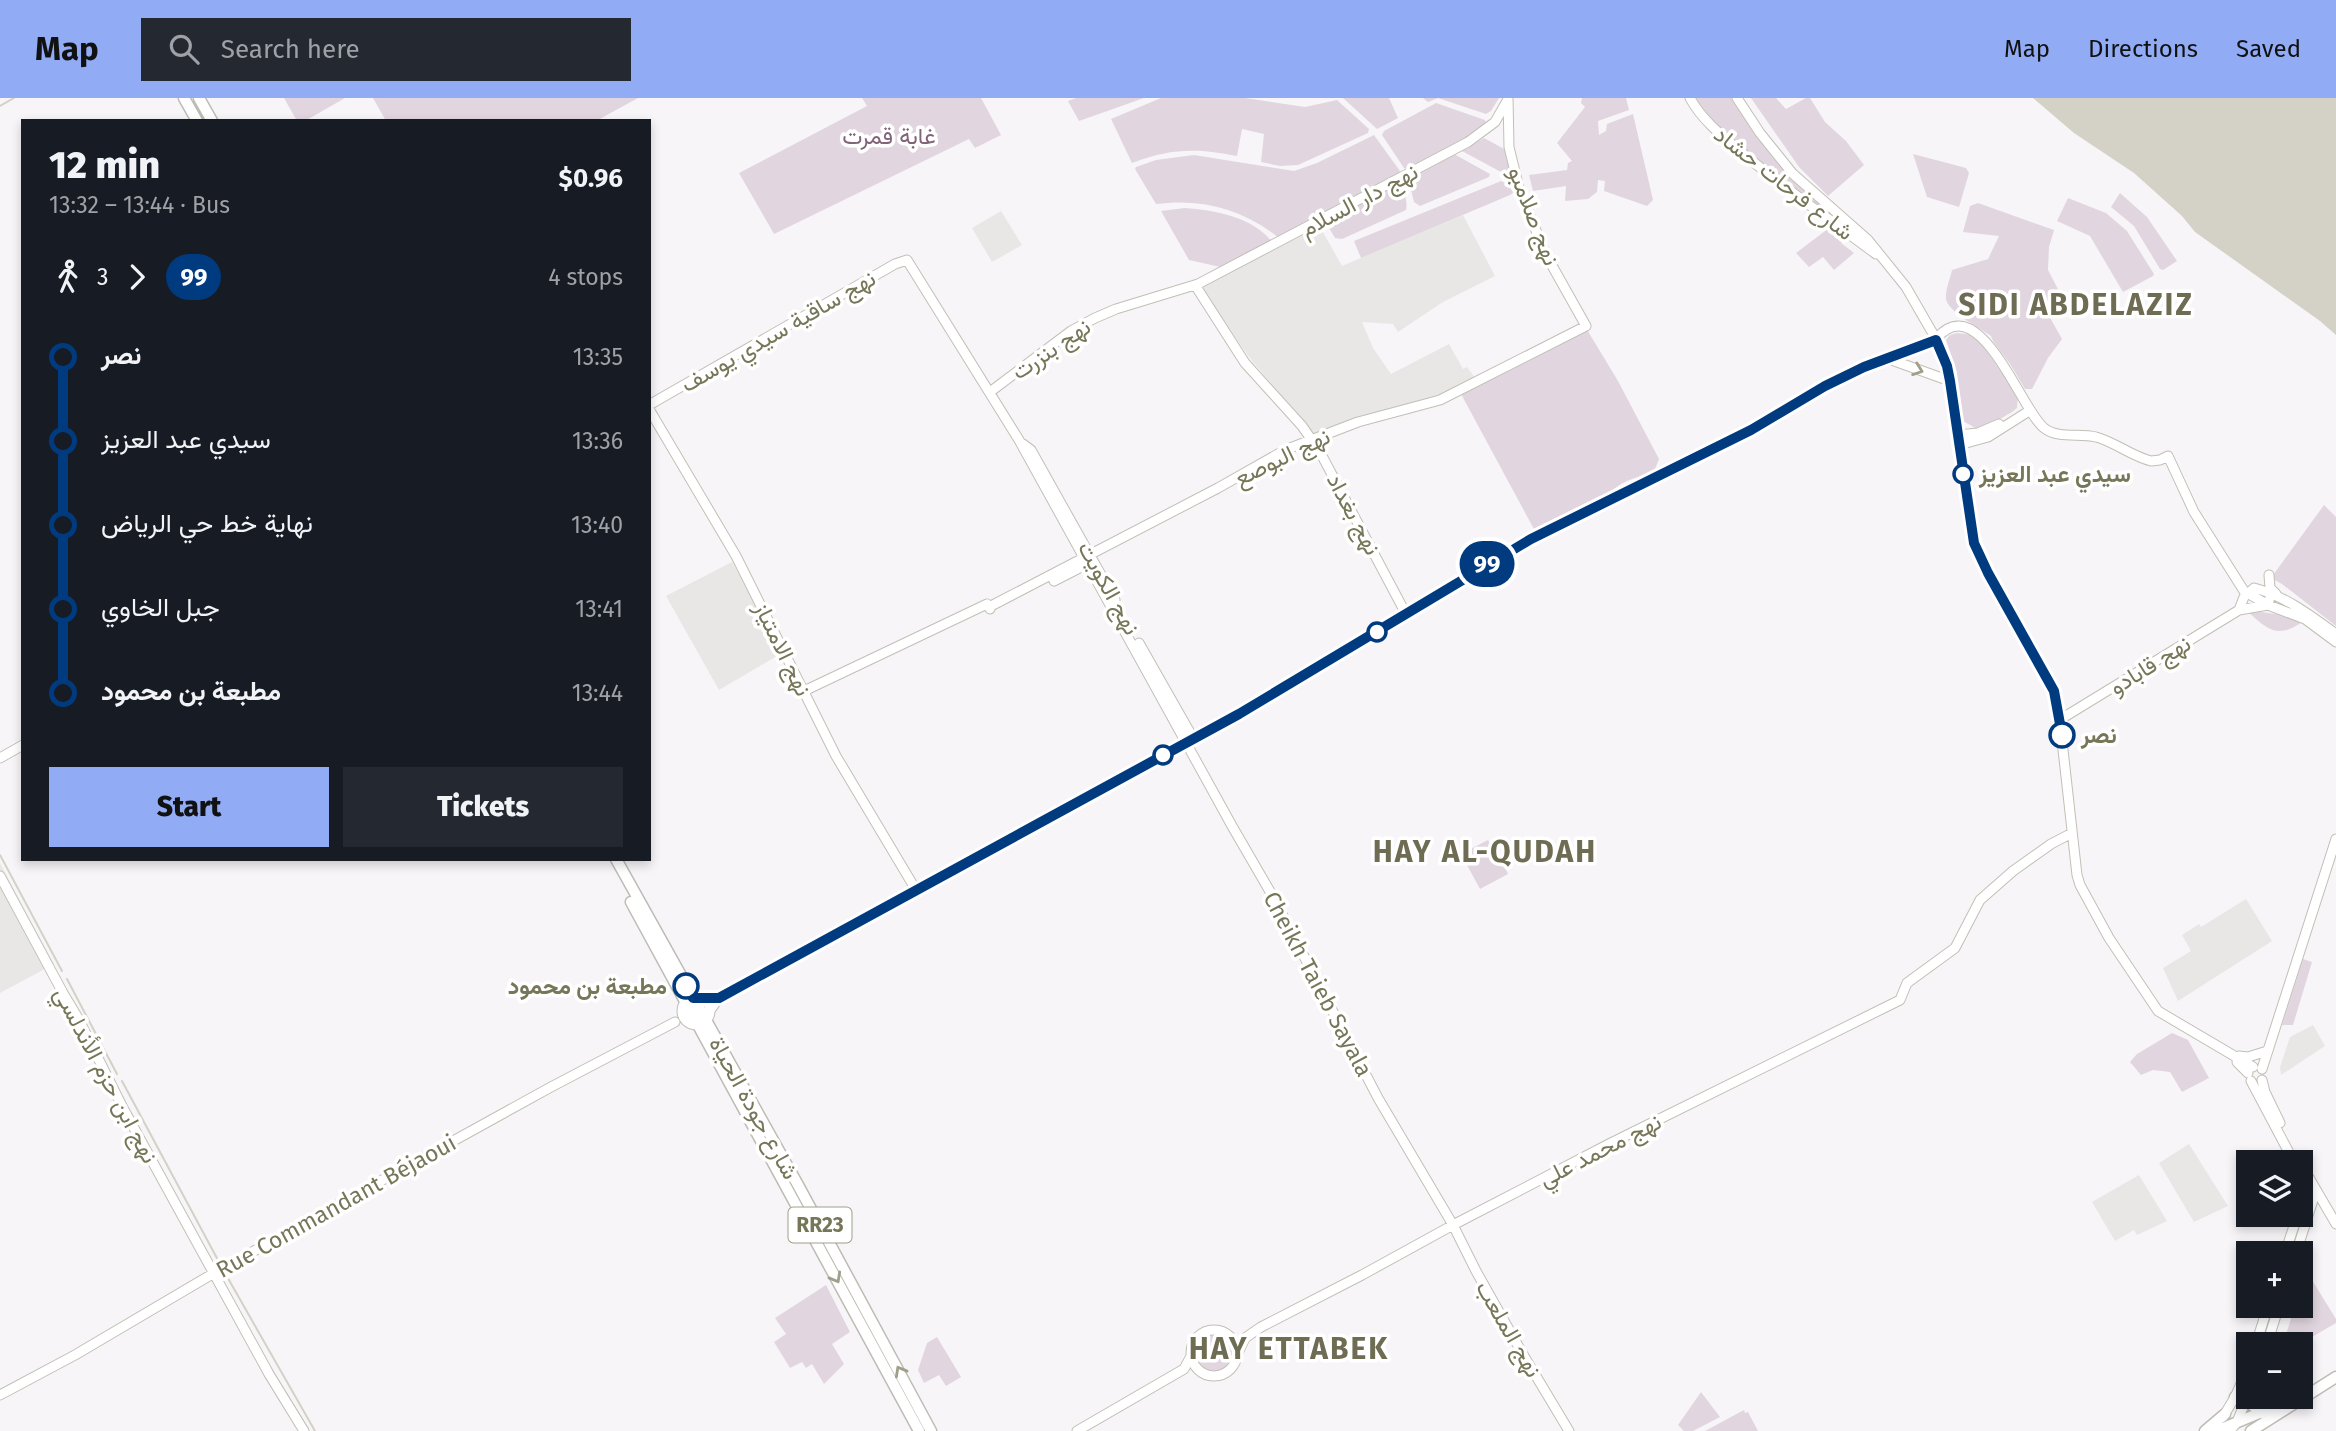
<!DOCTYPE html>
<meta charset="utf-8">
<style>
:root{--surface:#171b24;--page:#242831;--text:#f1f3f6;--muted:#9ea1a6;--accent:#91abf5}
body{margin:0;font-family:"Fira Sans",Vazirmatn,sans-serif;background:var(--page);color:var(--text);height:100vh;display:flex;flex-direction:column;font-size:26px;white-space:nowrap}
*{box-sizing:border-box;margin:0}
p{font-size:23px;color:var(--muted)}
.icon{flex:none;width:38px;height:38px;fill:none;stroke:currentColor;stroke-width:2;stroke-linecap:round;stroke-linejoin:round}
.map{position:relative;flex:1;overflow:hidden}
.sheet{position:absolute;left:21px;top:21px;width:630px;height:742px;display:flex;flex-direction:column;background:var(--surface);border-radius:0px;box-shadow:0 4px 10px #0003}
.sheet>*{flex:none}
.badge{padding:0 14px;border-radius:23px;font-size:24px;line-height:46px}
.buttons{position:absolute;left:2236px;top:1052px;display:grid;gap:14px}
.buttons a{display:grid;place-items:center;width:77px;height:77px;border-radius:0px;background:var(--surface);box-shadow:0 4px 10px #0003;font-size:35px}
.map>.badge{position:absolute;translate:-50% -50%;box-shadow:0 0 0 4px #fff}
.legs{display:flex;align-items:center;gap:10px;height:77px;padding:0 28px;font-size:23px}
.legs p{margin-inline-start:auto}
.overview{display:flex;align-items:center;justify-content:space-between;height:119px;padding:0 28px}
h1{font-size:38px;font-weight:800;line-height:52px}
.primary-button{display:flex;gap:14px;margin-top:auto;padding:14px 28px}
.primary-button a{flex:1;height:80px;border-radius:0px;background:var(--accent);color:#111;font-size:28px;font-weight:800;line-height:80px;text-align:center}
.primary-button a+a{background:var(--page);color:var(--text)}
ul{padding:0 28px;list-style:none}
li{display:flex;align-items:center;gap:24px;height:84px;font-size:26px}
li i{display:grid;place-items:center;width:10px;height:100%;margin:0 9px;background:currentColor}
li i::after{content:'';width:18px;height:18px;margin:-9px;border:5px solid;border-radius:50%;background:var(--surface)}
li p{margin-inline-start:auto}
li:first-child i{background:linear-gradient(#0000 50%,currentColor 0)}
li:last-child i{background:linear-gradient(currentColor 50%,#0000 0)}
header{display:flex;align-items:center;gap:42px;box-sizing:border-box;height:98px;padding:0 35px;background:var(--accent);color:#111}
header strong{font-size:33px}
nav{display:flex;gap:38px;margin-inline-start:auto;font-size:24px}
.search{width:490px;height:63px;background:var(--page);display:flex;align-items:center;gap:18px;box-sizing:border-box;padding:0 24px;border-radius:0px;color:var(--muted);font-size:26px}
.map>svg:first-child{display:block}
</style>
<header>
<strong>Map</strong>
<div class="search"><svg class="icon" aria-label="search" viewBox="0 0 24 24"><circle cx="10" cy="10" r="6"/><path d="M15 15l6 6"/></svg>Search here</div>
<nav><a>Map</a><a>Directions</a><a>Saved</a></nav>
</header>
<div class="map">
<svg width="2336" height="1333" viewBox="0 0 2336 1333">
<rect width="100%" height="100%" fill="#f7f5f8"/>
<!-- built -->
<path fill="#e8e7e6" d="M 1001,113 L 1022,147 L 992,164 L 972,130 Z
M 1463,117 L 1495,178 L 1443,204 L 1398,234 L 1393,226 L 1362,224 L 1373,250 L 1391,276 L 1449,246 L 1463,271 L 1467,269 L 1475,280 L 1450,294 L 1419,305 L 1356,320 L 1313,336 L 1249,259 L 1200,188 L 1319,127 L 1342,168 Z
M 732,464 L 782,555 L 719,592 L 666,498 Z
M 0,765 L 54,866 L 0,895 Z
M 2246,801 L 2272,843 L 2178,903 L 2163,870 L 2191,853 L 2182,837 L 2199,826 L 2201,829 Z
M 2313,927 L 2325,948 L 2281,977 L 2280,969 L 2290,939 Z
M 2189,1046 L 2228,1108 L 2194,1124 L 2159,1065 Z
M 2139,1077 L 2167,1123 L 2137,1137 L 2134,1132 L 2115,1143 L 2092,1104 Z"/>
<!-- green -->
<path fill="#e1d6df" d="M 284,0 L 345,0 L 305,23 L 297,23 Z
M 373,0 L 638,0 L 596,23 L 386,23 Z
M 862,0 L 981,0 L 1001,37 L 975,50 L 969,41 L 774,136 L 739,75 L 867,8 Z
M 1076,0 L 1144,0 L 1079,23 L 1068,3 Z
M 1161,0 L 1245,0 L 1305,9 L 1337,2 L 1369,31 L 1368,35 L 1298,67 L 1280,68 L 1261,64 L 1264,36 L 1242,31 L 1237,58 C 1197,50 1171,50 1132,65 L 1111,21 Z
M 1343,0 L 1389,0 L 1398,20 L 1377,31 Z
M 1423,0 L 1499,0 L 1491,13 L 1486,16 L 1438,0 L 1428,4 Z
M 1582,0 L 1626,0 L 1629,12 L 1598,23 L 1599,37 L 1606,33 L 1607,26 L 1633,16 L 1653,102 L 1647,108 L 1604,93 L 1605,83 L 1598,82 L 1597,94 L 1588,101 L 1565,103 L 1566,88 L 1533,93 L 1529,77 L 1567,72 L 1568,65 L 1572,63 L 1557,45 L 1585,9 L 1581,5 Z
M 1696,0 L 1731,0 L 1748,25 L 1846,127 L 1848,133 L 1791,92 L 1710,20 Z
M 1751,0 L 1776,0 L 1786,11 L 1806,0 L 1810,0 L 1825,24 L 1846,43 L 1864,67 L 1828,98 L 1799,69 Z
M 1436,5 L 1485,22 L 1486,25 L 1470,37 L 1407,71 L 1404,70 L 1382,37 L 1384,33 Z
M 1374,37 L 1400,73 L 1398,76 L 1279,140 C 1243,111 1202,100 1156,106 L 1135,71 L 1136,69 L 1156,62 L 1194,57 L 1294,73 L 1317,65 Z
M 1484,40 L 1506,52 L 1514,81 L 1462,53 Z
M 1454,56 L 1490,76 L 1489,79 L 1420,108 L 1414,104 L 1408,79 Z
M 1913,56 L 1966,70 L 1969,75 L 1959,109 L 1927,99 Z
M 1501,83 L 1518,91 L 1510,97 L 1361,160 L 1354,143 Z
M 1398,84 C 1404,91 1408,104 1406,112 L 1342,141 L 1335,140 L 1326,125 L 1327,121 Z
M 2120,95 L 2147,119 L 2177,163 L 2163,172 L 2160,171 L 2134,128 L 2111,109 Z
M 2068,100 L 2106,115 L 2127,133 L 2154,176 L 2153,178 L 2123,194 L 2090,138 L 2057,123 Z
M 1978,105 L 2054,132 L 2049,149 L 2048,172 L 2061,197 L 2048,216 L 2062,241 L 2048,260 L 2032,291 L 2025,291 L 2010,266 L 1993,243 L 1991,238 C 1981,231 1948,214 1946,201 C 1945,193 1950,181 1952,172 L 1988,161 L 1999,138 L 1963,134 L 1970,108 Z
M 1185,110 C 1214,112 1254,119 1273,145 L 1225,170 L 1189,162 L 1161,113 Z
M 1829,130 L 1846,140 L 1841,145 L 1854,155 L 1834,172 L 1823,159 L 1809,169 L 1796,155 Z
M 1586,230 L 1618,283 L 1659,361 L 1653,376 C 1637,380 1622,381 1611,395 L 1535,433 L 1461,296 L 1496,276 Z
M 1957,235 L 1973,237 L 1979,242 L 2018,298 L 2017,310 L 2012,314 L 1983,331 L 1977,331 L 1963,323 L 1957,274 L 1946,242 L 1950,237 Z
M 2324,407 L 2336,419 L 2336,528 L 2282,486 L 2271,480 Z
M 2254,513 L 2283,517 L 2302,524 C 2278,541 2268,532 2248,514 Z
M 1488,742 L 1501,768 L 1504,767 L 1508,776 L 1480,791 L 1461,756 Z
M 2303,861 L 2312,864 L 2293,927 L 2282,927 Z
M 2172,935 L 2188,942 L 2209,980 L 2182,994 L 2170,974 L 2153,972 L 2141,977 L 2130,964 L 2137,956 Z
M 2312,1182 L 2336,1221 L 2336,1225 L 2300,1246 L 2283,1246 L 2295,1208 L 2301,1208 L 2302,1188 Z
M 826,1187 L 850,1234 L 832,1246 L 844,1266 L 824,1286 L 812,1266 L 806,1270 L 802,1264 L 790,1270 L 774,1244 L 786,1236 L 775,1220 Z
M1195 1255a19 19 0 1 1 38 0a19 19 0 1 1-38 0Z
M 937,1239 L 961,1279 L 946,1288 L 939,1277 L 924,1285 L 918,1272 L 927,1245 Z
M 1701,1294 L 1720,1319 L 1693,1333 L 1684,1333 L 1678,1327 Z
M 1744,1312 L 1745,1315 L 1748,1314 L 1758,1333 L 1705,1333 Z"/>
<!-- water -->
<path fill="#d4d1c6" d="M 2033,0 L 2336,0 L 2336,237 L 2320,223 L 2195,134 L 2182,118 L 2134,75 L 2074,35 Z"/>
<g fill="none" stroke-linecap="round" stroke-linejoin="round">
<!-- stream -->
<path stroke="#d4d1c6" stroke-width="2" d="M 0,8 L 14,0
M 0,757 L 62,873
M 67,881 L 117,976
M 122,983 L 219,1164
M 225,1175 L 315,1333"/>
<!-- secondary casing -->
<g stroke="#c1c0b5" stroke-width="11">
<path id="secondary" d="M 1690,0 C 1703,24 1726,41 1746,58 C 1788,93 1832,123 1876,156
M 1737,0 L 1760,35 L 1793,76 L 1868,142 L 1906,189 L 1936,241 L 1947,268 L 1950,283 L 1974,445 L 1988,475 L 2046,577 L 2058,607 L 2077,777 L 2080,787 L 2109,840 L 2158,913 L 2253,969
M 1195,187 L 1245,265 L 1302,328 L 1320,354 L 1406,516
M 1886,260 L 1950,283
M 990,294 L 1071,233 L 1095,220 L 1116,211 L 1198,186 L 1468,44 L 1495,24 L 1507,3
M 649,307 L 895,166 L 907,162 L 1019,342 L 1232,728 L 1272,797 L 1378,1000 L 1453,1127 L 1476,1173 L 1521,1253 L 1569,1333
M 649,311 L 736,458 L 836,658 L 916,792
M 1958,337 L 1978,335 L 1999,326
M 1023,346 L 1031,352 L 1115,502
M 1959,347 L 1988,339 L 2029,313
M 2269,477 L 2270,490 L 2276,496
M 1054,483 L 1091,464
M 989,509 L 1218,390 L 1285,352 L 1358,324 L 1440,302 L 1586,228 L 1545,155 L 1519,90 L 1509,49 L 1508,0
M 2239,512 L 2244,499 L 2254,490 C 2285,498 2310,517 2336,536
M 1139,545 L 1193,640
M 804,593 L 987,506 L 990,511
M 2061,621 L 2239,512 L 2268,507 L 2271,495
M 0,660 L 23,647
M 0,778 L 63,895 L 78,920 L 123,1010 L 269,1276 L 304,1333
M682 913a14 14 0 1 1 28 0a14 14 0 1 1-28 0Z
M 709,914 L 719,900 L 1239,616 L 1531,441 L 1751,332 L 1825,288 L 1864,269 L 1936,241 C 1979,188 2021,312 2044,330 C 2058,341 2079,335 2096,339 C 2115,344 2131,358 2151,363 L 2160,362 L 2168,358 L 2194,414 L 2244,493 L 2268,507 L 2305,521 L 2336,544
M 2239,958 L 2248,959 L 2264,954
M 2237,964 L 2248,975
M 2262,971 L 2336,741
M 2262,982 L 2265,994 L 2280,1025
M 2251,983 L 2294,1064
M 2301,1066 L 2336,1126
M 2301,1080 L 2311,1099
M 2301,1107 L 2306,1092
M 2285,1155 L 2298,1116
M 2296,1155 L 2313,1102 L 2311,1084
M1191 1255a23 23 0 1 1 46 0a23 23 0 1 1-46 0Z
M 2256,1246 L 2268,1208
M 2267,1246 L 2279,1208
M 1237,1257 L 1245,1240 L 1261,1229 L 1362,1177 L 1453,1127 L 1609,1046 L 1900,902 L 1907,885 L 1955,850 L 1980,802 L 2013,773 L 2051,746 L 2072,735
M 0,1297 L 75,1257 L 214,1175 L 551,989 L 675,924
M 2223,1319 L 2235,1299 L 2249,1268
M 1077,1333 L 1184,1271 L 1191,1258
M 2230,1333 L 2237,1324 L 2249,1295"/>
</g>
<!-- highway casing -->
<g stroke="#bdbcb4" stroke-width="13">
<path id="highway" d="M 184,0 L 197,23
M 199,0 L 212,23
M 616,761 L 798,1087 L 931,1333
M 631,804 L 919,1333
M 2235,1299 L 2252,1307 L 2261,1315
M 2205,1333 L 2225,1316
M 2216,1333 L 2281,1306
M 2251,1333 L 2336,1279"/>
</g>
<!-- secondary -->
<use href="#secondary" stroke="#fff" stroke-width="9"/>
<!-- highway -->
<use href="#highway" stroke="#fff" stroke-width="10"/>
</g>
<!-- one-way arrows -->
<defs><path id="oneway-chevron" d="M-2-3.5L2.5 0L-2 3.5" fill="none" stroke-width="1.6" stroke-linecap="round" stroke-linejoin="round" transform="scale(1.75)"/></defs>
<g stroke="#a09f8a">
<use href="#oneway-chevron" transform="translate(1918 272) rotate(20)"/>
<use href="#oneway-chevron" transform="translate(836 1180) rotate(61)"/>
<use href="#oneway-chevron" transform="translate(900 1273) rotate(-119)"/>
</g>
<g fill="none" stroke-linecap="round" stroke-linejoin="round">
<!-- line-1 casing -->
<g stroke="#fff" stroke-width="16">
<path id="line-1" d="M 686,888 L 693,900 L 719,900 L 1239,616 L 1531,441 L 1751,332 L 1825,288 L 1864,269 L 1936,242 L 1947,268 L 1950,283 L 1974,445 L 1988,475 L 2054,593 L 2062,637"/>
</g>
<!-- line-1 -->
<use href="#line-1" stroke="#003b80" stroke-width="10"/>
</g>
<!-- markers -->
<g fill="#fff" stroke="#003b80" stroke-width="3.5">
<circle cx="1963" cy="376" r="9"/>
<circle cx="1377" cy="534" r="9"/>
<circle cx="2062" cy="637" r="12"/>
<circle cx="1163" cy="657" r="9"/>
<circle cx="686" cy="888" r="12"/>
</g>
<g text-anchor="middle" stroke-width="7" stroke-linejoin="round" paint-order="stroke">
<!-- shield labels -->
<rect fill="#fff" stroke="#a09f8a" stroke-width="2" x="788.5" y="1109.5" width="63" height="35" rx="5"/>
<g font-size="21" font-weight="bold" fill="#777658">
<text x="820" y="1134">RR23</text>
</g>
<!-- park labels -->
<g font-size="23" fill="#806477" stroke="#fff">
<text x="889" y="46">غابة قمرت</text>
</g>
<!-- street labels -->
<g font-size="23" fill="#777658" stroke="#fff">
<text transform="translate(1784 85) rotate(38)" y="8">شارع فرحات حشاد</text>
<text transform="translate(1359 102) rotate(-28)" y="8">نهج دار السلام</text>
<text transform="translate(1534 118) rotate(69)" y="8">نهج صلامبو</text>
<text transform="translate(778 233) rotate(-30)" y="8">نهج ساقية سيدي يوسف</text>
<text transform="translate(1051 251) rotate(-34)" y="8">نهج بنزرت</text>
<text transform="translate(1282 359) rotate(-26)" y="8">نهج البوصع</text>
<text transform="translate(1354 416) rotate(62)" y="8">نهج بغداد</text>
<text transform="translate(1109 490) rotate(61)" y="8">نهج الكويت</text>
<text transform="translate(783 551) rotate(64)" y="8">نهج الامتياز</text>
<text transform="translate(2150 567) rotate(-32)" y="8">نهج قابادو</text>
<text transform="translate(1318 886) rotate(62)" y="8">Cheikh Taieb Sayala</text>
<text transform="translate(106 977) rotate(62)" y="8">نهج ابن حزم الأندلسي</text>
<text transform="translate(754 1010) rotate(61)" y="8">شارع جودة الحياة</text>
<text transform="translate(1600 1052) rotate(-27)" y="8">نهج محمد علي</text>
<text transform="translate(336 1108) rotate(-29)" y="8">Rue Commandant Béjaoui</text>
<text transform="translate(1509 1231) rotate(60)" y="8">نهج الملعب</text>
</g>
<!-- stop labels -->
<g font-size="23" font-weight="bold" fill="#777658" stroke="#fff" text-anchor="start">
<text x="1979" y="384">سيدي عبد العزيز</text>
<text x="2081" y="645">نصر</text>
<text x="667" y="896" text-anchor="end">مطبعة بن محمود</text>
</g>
<!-- district labels -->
<g font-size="30" font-weight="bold" letter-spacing="2" fill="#6e6c53" stroke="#fff">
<text x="2076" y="217">SIDI ABDELAZIZ</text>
<text x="1485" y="764">HAY AL-QUDAH</text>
<text x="1289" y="1261">HAY ETTABEK</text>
</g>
</g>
</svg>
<div class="buttons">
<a><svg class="icon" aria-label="layers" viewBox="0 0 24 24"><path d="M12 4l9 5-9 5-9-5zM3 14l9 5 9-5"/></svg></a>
<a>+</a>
<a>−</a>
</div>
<b class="badge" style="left:1487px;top:466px;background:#003b80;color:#fff">99</b>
<section class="sheet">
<div class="overview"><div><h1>12 min</h1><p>13:32 – 13:44 · Bus</p></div><b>$0.96</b></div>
<div class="legs"><svg class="icon" aria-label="walk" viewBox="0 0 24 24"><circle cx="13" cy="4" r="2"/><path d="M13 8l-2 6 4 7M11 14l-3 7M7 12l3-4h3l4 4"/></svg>3<svg class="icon" aria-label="forward" viewBox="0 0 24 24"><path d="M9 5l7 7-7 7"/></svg><b class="badge" style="background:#003b80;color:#fff">99</b><p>4 stops</p></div>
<ul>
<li><i style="color:#003b80"></i><b>نصر</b><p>13:35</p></li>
<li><i style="color:#003b80"></i><span>سيدي عبد العزيز</span><p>13:36</p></li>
<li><i style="color:#003b80"></i><span>نهاية خط حي الرياض</span><p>13:40</p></li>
<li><i style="color:#003b80"></i><span>جبل الخاوي</span><p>13:41</p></li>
<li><i style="color:#003b80"></i><b>مطبعة بن محمود</b><p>13:44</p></li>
</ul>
<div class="primary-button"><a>Start</a><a>Tickets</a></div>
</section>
</div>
